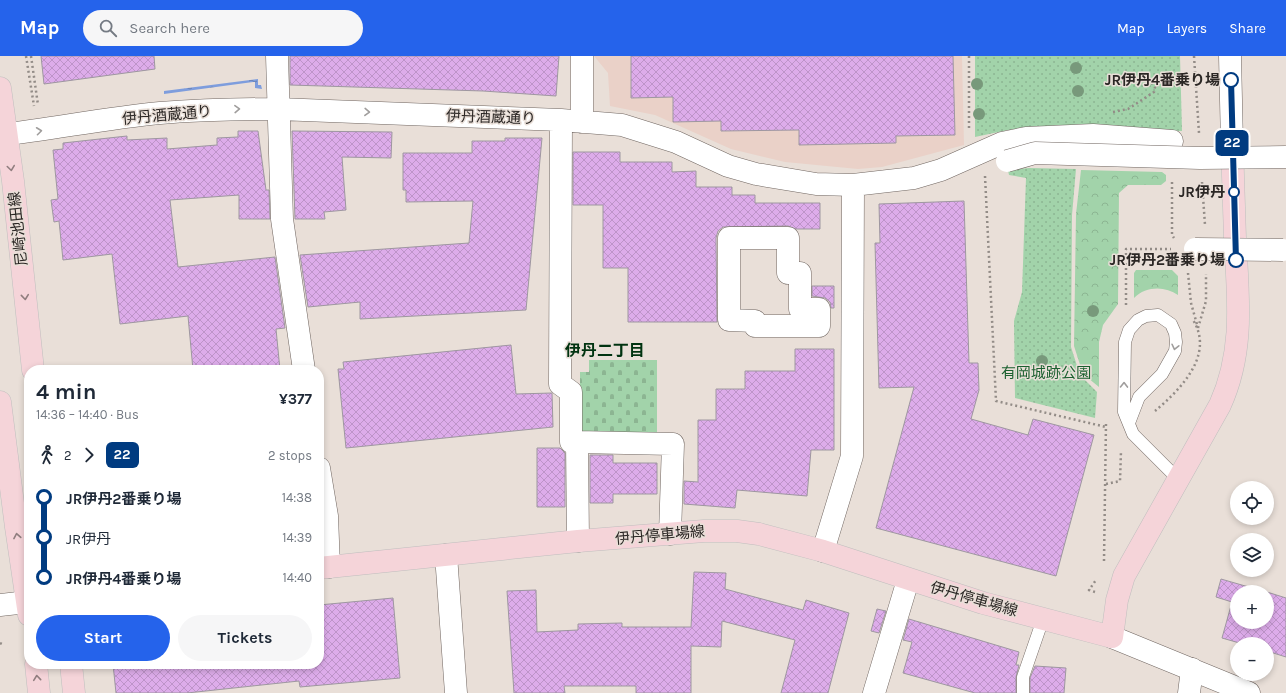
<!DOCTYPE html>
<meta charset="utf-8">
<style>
:root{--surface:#fff;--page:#f6f6f7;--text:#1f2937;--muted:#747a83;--accent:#2563eb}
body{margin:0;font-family:Karla,"Noto Sans JP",sans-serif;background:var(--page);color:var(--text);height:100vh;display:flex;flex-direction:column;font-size:15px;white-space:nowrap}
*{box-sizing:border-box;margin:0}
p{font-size:13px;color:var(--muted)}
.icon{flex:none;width:22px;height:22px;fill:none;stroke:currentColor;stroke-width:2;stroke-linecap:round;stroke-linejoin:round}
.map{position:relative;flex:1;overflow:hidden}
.sheet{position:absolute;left:24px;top:309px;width:300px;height:304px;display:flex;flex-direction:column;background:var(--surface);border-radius:16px;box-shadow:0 2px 6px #0003}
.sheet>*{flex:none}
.badge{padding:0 8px;border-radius:6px;font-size:14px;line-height:26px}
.controls{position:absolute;left:1230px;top:425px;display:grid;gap:8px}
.controls a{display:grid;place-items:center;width:44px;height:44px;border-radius:50%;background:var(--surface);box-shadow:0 2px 6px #0003;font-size:20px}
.map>.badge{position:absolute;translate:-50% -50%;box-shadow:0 0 0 2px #fff}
.legs{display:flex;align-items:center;gap:6px;height:44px;padding:0 12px;font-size:13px}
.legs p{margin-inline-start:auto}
.summary{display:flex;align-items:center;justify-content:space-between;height:68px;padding:0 12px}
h1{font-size:22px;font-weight:700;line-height:30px}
.cta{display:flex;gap:8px;margin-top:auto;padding:8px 12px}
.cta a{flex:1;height:46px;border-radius:24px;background:var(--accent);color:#fff;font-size:16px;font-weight:700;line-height:46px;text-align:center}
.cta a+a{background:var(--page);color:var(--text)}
ul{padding:0 12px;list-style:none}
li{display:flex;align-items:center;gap:14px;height:40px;font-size:15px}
li i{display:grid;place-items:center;width:6px;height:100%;margin:0 5px;background:currentColor}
li i::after{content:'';width:10px;height:10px;margin:-5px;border:3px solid;border-radius:50%;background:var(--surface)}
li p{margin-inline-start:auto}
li:first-child i{background:linear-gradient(#0000 50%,currentColor 0)}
li:last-child i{background:linear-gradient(currentColor 50%,#0000 0)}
header{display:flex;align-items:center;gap:24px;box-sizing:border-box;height:56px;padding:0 20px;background:var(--accent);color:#fff}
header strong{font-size:19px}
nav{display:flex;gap:22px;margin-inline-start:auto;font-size:14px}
.search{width:280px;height:36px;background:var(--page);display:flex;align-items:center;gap:10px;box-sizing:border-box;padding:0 14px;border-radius:22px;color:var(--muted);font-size:15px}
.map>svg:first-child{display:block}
</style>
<header>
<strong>Map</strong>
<div class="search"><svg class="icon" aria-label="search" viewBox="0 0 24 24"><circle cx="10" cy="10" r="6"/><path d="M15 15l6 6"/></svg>Search here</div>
<nav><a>Map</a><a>Layers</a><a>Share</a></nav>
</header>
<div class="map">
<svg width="1286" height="637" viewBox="0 0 1286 637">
<defs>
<pattern id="forest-crowns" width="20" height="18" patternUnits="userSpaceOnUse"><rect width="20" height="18" fill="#a2d3aa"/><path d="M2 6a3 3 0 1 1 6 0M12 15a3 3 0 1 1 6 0" fill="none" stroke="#8cb592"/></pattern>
<pattern id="cemetery-stones" width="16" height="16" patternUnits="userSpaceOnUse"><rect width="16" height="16" fill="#a2d3aa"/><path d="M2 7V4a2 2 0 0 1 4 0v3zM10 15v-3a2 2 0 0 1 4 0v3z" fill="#8cb592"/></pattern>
<pattern id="park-dots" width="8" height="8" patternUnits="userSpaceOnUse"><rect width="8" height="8" fill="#a2d3aa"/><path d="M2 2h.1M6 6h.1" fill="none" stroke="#8cb592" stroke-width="1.8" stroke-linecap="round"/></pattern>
<pattern id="water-ripples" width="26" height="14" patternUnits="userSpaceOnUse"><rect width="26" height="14" fill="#7e9ddd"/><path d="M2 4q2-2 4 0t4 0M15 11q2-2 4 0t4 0" fill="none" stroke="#6780b3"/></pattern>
<pattern id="building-cross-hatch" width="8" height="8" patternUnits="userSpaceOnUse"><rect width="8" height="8" fill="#ddacea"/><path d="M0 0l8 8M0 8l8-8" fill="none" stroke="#be94c9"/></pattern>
</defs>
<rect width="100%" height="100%" fill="#e9dfd8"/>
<!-- commercial -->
<path fill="#ead1c8" d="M 594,0 L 962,0 L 964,89 L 882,111 L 858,113 L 785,106 L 731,93 L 655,59 L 610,50 L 608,17 Z"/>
<!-- forest -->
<path fill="url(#forest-crowns)" d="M 1081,114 L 1162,116 L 1166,119 L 1166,125 L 1161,129 L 1128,129 L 1119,137 L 1118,248 L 1103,269 L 1099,286 L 1099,331 L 1083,318 L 1074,290 L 1076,158 Z
M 1136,214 L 1172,214 L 1178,220 L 1178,239 C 1165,230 1146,230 1134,242 L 1134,217 Z"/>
<!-- cemetery -->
<path fill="url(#cemetery-stones)" d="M 589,304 L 657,304 L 657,377 L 580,377 L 580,316 L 589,316 Z"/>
<!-- park -->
<path fill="url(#park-dots)" d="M 975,0 L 1180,0 L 1182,75 L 1056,71 L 1008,74 L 975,81 Z
M 1029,112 L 1076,113 L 1072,159 L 1071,291 L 1080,319 L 1097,336 L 1095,362 L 1015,342 L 1014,265 L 1022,236 L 1026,122 L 1009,119 L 1008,114 Z"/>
<!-- water -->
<path fill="url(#water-ripples)" d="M 258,23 L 258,29 L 261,29 L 262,33 L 255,32 L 255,26 L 253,26 L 164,38 L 164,35 Z"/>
<!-- building -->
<path fill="url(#building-cross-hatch)" stroke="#9e97a0" d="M 41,0 L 154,0 L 155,13 L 44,28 Z
M 290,0 L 559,0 L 556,40 L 483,35 L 290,29 Z
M 631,0 L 953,0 L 955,79 L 896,80 L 896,87 L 799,89 L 799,74 L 721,75 L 721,65 L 673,66 L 673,41 L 631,42 Z
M 238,75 L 258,75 L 266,134 L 269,134 L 270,163 L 239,163 L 239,139 L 170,144 L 178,211 L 275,201 L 285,272 L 276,273 L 280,314 L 193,314 L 188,260 L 120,268 L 112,198 L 63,204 L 59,165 L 54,166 L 51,144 L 58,143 L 53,94 L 63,93 L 63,87 L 127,80 L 127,84 L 167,82 L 167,93 L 217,89 L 217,82 L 238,81 Z
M 292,75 L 392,76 L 391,102 L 342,101 L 346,154 L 324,156 L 325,163 L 295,163 Z
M 505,82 L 542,82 L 526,254 L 360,263 L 360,246 L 308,251 L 300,199 L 469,187 L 473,145 L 406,146 L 406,134 L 403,134 L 403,97 L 472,97 L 472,85 L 505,85 Z
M 573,96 L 620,96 L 620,106 L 672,106 L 672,116 L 696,115 L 696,131 L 732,131 L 732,139 L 755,139 L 755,147 L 820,147 L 820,173 L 796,173 L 788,170 L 723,171 L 718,175 L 716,182 L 717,266 L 628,266 L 628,212 L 603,212 L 603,149 L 573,149 Z
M 964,145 L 969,307 L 978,307 L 979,334 L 971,363 L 1028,379 L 1033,363 L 1094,379 L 1056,520 L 876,472 L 914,331 L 879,332 L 875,187 L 880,187 L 879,148 Z
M 812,230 L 834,230 L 834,252 L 831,252 L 830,246 L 825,242 L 812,240 Z
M 511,289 L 516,338 L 552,337 L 553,371 L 346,392 L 338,313 L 344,313 L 343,306 Z
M 795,293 L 834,293 L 834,394 L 811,394 L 807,440 L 737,434 L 735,452 L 684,448 L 684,425 L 698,426 L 698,364 L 716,364 L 716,333 L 745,333 L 745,315 L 795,315 Z
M 537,392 L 560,392 L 565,397 L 565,451 L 537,451 Z
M 590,399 L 613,399 L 613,407 L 657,407 L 657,438 L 613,438 L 613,447 L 590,447 Z
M 694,516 L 726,517 L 725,533 L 803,554 L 806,544 L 849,557 L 828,637 L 781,637 L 795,584 L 722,565 L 721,591 L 691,590 L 691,637 L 636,637 L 636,630 L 564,630 L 565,637 L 514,637 L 507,535 L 536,534 L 537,576 L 578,574 L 578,568 L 622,567 L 622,571 L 691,571 Z
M 1221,523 L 1266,536 L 1237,536 L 1237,566 L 1267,566 L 1267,536 L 1286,542 L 1286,601 L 1267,595 L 1267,588 L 1243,588 L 1222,582 L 1232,546 L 1216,541 Z
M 393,542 L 400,622 L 300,631 L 299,625 L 187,637 L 116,637 L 113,608 L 319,608 L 319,549 Z
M 877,553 L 886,555 L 879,577 L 871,575 Z
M 909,563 L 1019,596 L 1016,609 L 1019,609 L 1016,621 L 1016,637 L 975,637 L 903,617 L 912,586 L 903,584 Z
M 1035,610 L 1066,612 L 1064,637 L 1030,637 L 1030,622 Z"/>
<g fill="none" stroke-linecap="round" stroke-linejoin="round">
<!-- lane casing -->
<g stroke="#706661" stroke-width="13">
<path id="lane" d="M 1129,367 L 1139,341 L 1162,318 L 1175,295 L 1176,286 L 1175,277 L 1171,268 L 1158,259 L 1146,260 L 1138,264 L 1129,274 L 1125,286 L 1124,356 L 1133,378 L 1178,423
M 1023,637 L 1023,621 L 1043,563"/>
</g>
<!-- street casing -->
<g stroke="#706661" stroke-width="23">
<path id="street" d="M 277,0 L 282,163 L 304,314
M 561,64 L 560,328 L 571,336 L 571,386 L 577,386 L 578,485
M 582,66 L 582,0
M 0,79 C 53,73 106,62 160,57 C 199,54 239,53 278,53 L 561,64 L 622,69 L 676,86 L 728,110 L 756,118 L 816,128 L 853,129 L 914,122 L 941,114 L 1002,87 L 1026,82 L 1093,79 L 1172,85
M 729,182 L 788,182 L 788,217 L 800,217 L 800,253 L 819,253 L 819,270 L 755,270 L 755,265 L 729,264 Z
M 577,386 L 673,388 L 670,478
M 319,412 L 327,460 L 329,511
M 823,495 L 852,400 L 853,129
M 446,499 L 456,637
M 874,637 L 908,524
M 1189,637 L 1192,613"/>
</g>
<!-- secondary casing -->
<g stroke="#706661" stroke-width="23">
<path id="secondary" d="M 1230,0 L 1232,88
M 0,549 L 27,546
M 1112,581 L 1249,637"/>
</g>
<!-- primary casing -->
<g stroke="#bfbebe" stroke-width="23">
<path id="primary" d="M 0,32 L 13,125 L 33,314
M 0,346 L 16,471 L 29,559
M 319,512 L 578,485 L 704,475 L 737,475 L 759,478 L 823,495 L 983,547 L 1112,581 L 1117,544 L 1124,520 L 1220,349 C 1245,294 1238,241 1235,182 C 1234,150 1233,119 1232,88
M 36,608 L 39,637
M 71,608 L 74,637"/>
</g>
<!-- path -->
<path stroke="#938c87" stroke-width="2.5" stroke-dasharray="2 3" stroke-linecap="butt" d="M 26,0 L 34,50
M 31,0 L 38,49
M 969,0 L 969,75
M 1194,0 L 1199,77
M 1113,56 L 1128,53 L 1154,36 L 1155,31 L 1150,25
M 985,120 L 996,345 L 1106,371
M 1172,126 L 1172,179 L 1174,182
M 1202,126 L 1205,169
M 1188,217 L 1191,247 L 1198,272
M 1126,249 L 1126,193 L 1171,193
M 1198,272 L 1206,245 L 1206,218
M 1155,355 C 1180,334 1215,299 1193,264
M 1106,428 L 1120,425 L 1121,395
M 1104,505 L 1106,366
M 1095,536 L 1089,534 L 1096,524
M 0,587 L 4,589"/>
<!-- lane -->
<use href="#lane" stroke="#fff" stroke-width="12"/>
<!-- street -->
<use href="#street" stroke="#fff" stroke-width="22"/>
<!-- secondary -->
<use href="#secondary" stroke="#fff" stroke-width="22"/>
<!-- primary -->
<use href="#primary" stroke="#f5d4d9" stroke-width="22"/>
<!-- street-bridge casing -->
<g stroke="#706661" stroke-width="23" stroke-linecap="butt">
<path id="street-bridge" d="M 1007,105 L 1035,97 L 1200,102 L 1286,101
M 1195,193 L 1283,194"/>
</g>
<!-- street-bridge -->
<use href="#street-bridge" stroke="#fff" stroke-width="22"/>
</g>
<!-- trees -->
<g fill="#78997b">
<circle cx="1076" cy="12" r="6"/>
<circle cx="977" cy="28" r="6"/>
<circle cx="1078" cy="35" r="6"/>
<circle cx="979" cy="58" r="6"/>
<circle cx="1093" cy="255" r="6"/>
<circle cx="1042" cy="305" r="6"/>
</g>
<!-- one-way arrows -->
<defs><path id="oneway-chevron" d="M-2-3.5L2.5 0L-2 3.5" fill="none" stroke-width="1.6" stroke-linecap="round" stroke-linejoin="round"/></defs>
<g stroke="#a09e9d">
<use href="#oneway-chevron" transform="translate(237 53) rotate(-2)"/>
<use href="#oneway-chevron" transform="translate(367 56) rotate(2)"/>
<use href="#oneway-chevron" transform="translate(39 75) rotate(-7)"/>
<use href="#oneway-chevron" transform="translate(1175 291) rotate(103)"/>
<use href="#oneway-chevron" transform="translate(1124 329) rotate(-89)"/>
</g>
<g stroke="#907e7f">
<use href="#oneway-chevron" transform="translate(11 112) rotate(82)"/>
<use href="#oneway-chevron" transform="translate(25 241) rotate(84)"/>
<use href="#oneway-chevron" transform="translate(17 480) rotate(-100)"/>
<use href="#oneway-chevron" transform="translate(37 622) rotate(-96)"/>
</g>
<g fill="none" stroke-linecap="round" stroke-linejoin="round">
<!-- line-1 casing -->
<g stroke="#fff" stroke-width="9">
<path id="line-1" d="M 1231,24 L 1236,204"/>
</g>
<!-- line-1 -->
<use href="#line-1" stroke="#003b80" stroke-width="6"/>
</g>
<!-- markers -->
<g fill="#fff" stroke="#003b80" stroke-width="2">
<circle cx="1231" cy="24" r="7"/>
<circle cx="1234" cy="136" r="5"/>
<circle cx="1236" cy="204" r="7"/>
</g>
<g text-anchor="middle" stroke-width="3" stroke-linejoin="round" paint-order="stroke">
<!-- stop labels -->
<g font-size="15" font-weight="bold" fill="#2b2725" stroke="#e9dfd8" text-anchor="end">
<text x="1220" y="29">JR伊丹4番乗り場</text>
<text x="1225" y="141">JR伊丹</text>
<text x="1225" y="209">JR伊丹2番乗り場</text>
</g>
<!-- street labels -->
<g font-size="15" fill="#2b2725" stroke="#e9dfd8">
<text transform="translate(167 59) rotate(-5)" y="5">伊丹酒蔵通り</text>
<text transform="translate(491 61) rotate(2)" y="5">伊丹酒蔵通り</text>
<text transform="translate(18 173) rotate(-96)" y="5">尼崎池田線</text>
<text transform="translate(660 479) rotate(-5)" y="5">伊丹停車場線</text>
<text transform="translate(974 543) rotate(16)" y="5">伊丹停車場線</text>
</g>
<!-- park labels -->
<g font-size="15" fill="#1b602f" stroke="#e9dfd8">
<text x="1046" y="322">有岡城跡公園</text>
</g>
<!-- neighbourhood labels -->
<g font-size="16" font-weight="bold" fill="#003310" stroke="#e9dfd8">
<text x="605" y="300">伊丹二丁目</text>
</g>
</g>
</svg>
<div class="controls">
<a><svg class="icon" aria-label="locate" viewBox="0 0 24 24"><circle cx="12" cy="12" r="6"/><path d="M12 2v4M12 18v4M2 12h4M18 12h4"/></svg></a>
<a><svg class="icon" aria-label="layers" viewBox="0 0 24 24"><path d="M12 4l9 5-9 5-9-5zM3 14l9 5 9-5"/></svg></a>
<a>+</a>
<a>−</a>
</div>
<b class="badge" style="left:1232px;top:87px;background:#003b80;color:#fff">22</b>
<section class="sheet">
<div class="summary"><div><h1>4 min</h1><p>14:36 – 14:40 · Bus</p></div><b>¥377</b></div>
<div class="legs"><svg class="icon" aria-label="walk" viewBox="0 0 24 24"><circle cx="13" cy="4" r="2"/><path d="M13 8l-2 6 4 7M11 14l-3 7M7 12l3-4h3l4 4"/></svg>2<svg class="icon" aria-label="forward" viewBox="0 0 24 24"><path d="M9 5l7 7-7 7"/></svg><b class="badge" style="background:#003b80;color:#fff">22</b><p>2 stops</p></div>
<ul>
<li><i style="color:#003b80"></i><b>JR伊丹2番乗り場</b><p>14:38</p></li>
<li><i style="color:#003b80"></i><span>JR伊丹</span><p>14:39</p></li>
<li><i style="color:#003b80"></i><b>JR伊丹4番乗り場</b><p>14:40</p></li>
</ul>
<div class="cta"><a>Start</a><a>Tickets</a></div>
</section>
</div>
